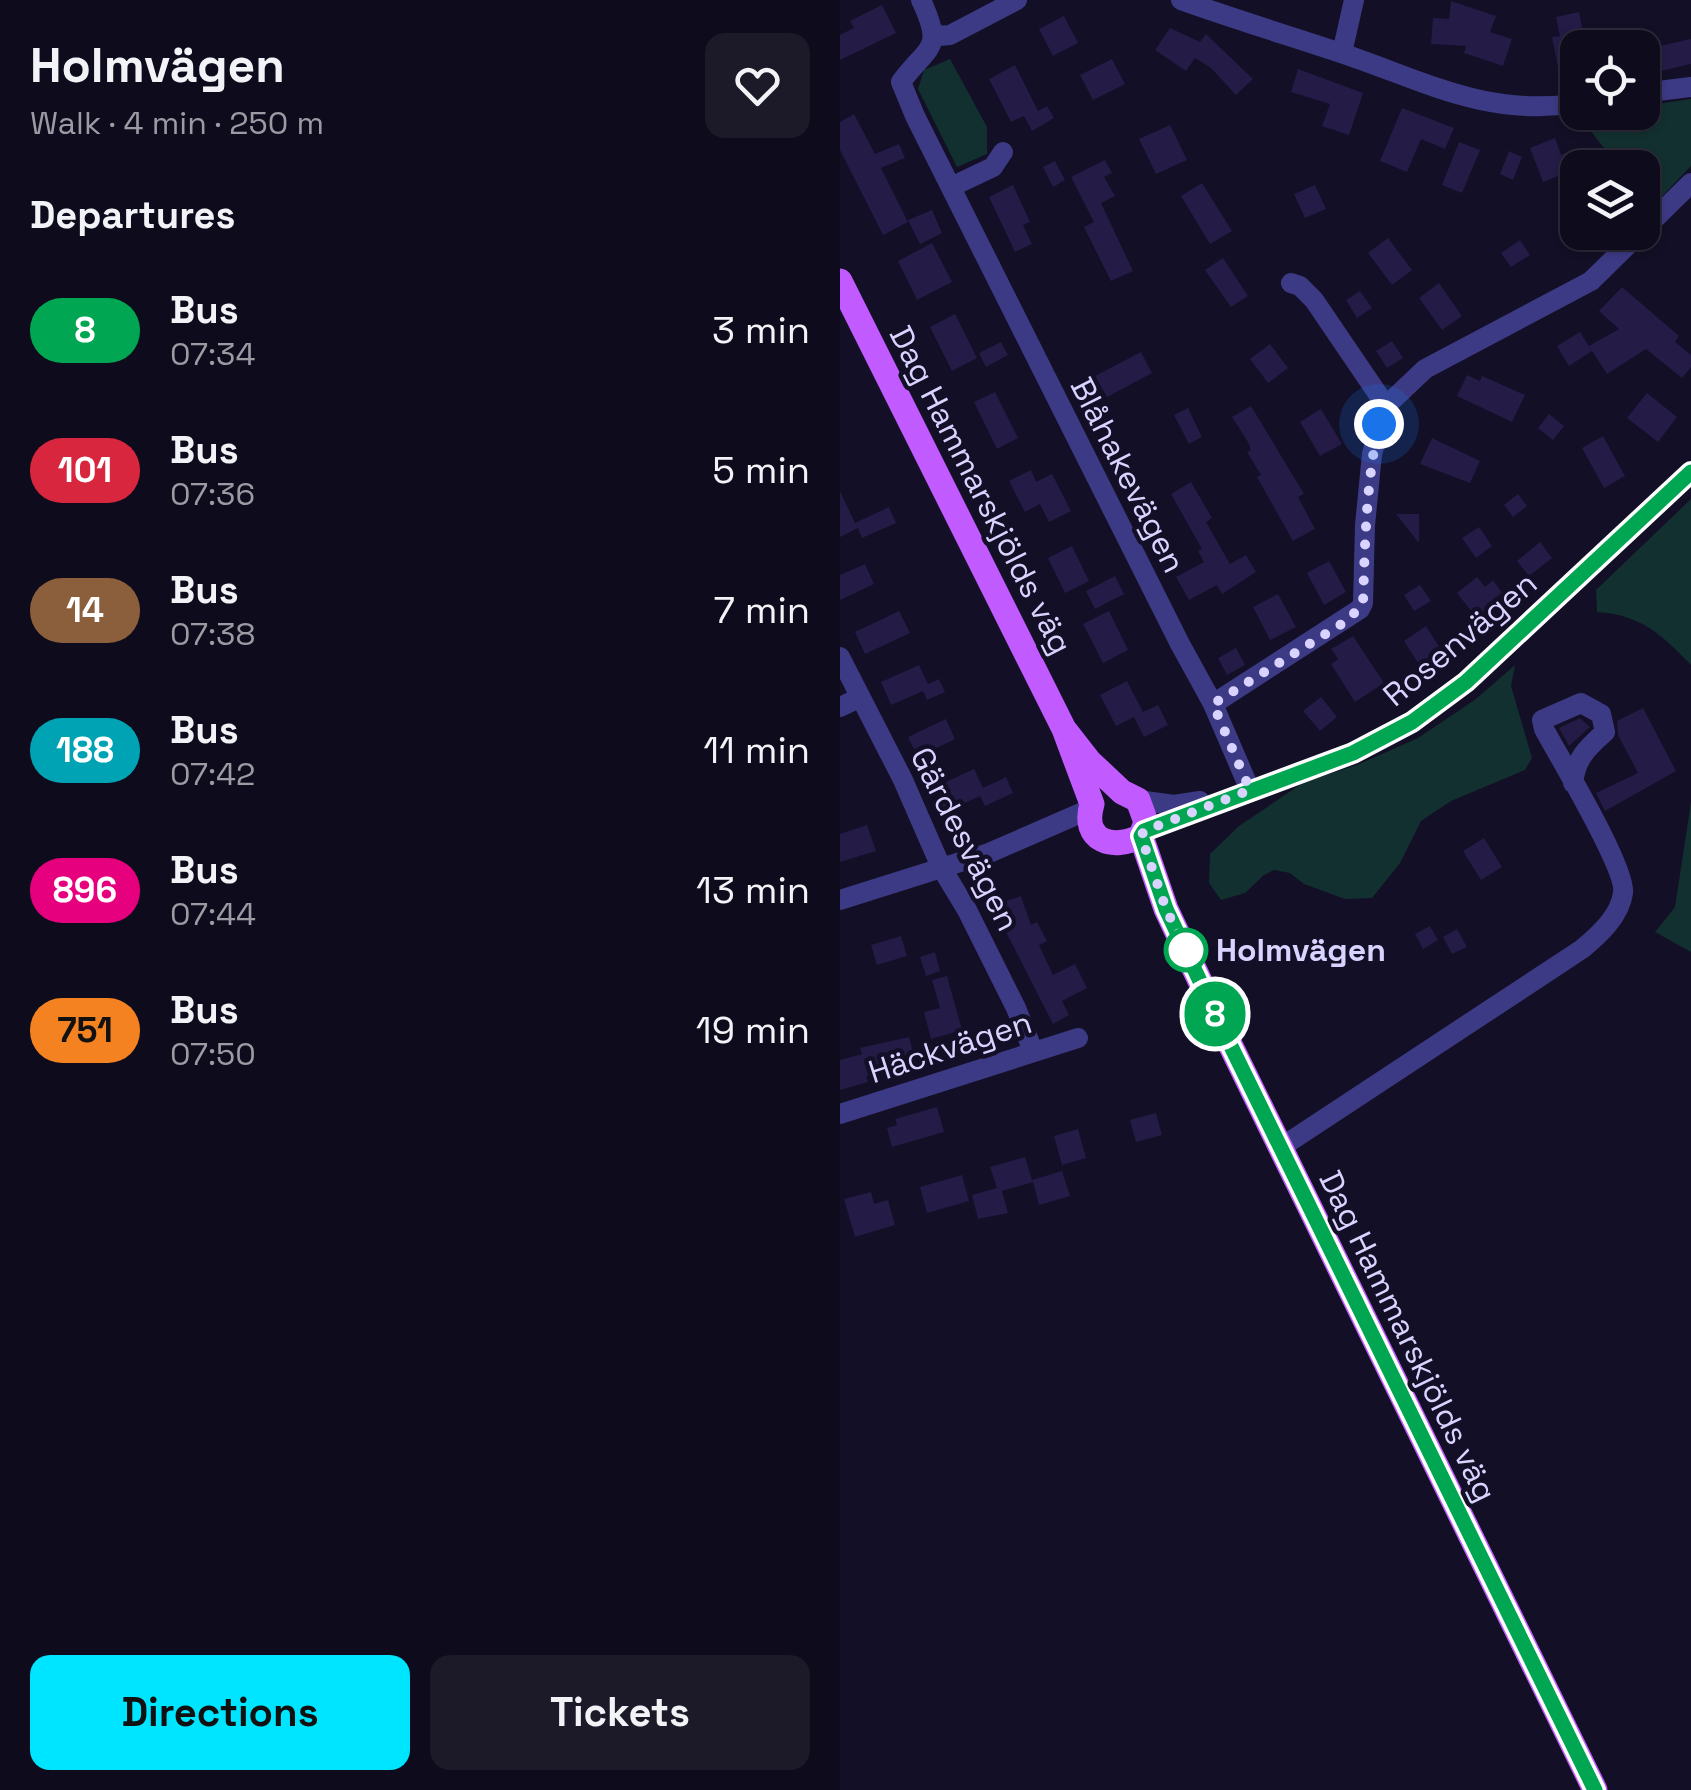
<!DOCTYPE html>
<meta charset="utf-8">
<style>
:root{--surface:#0e0b1c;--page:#1c1929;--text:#f1f3f6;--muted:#9b9ba3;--line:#2e2b3b;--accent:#00e5ff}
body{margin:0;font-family:"Space Grotesk",sans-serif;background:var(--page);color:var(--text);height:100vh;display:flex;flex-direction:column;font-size:38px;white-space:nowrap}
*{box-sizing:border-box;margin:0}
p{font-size:32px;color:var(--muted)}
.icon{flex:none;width:55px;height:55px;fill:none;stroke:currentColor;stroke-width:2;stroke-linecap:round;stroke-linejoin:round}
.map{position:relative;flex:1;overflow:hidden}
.panel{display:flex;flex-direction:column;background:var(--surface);width:840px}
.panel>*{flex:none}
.badge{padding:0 20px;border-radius:32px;font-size:35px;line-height:65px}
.controls{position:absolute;left:720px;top:30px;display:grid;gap:20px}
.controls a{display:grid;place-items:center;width:100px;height:100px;border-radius:20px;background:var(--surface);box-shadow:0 2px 8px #0004,0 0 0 2px var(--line);font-size:50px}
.you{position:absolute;width:50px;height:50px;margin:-25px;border:8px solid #fff;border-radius:50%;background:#1a73e8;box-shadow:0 0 0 15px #1a73e833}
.map>.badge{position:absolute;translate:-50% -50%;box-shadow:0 0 0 5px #fff}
h2{padding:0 30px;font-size:38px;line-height:90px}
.round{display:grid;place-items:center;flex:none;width:105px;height:105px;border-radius:20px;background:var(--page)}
.head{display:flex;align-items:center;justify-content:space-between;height:170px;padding:0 30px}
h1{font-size:48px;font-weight:700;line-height:75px}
.action{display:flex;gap:20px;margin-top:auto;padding:20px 30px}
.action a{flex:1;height:115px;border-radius:20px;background:var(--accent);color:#111;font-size:40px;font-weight:700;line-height:115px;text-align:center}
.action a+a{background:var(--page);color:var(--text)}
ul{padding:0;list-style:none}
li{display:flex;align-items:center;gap:30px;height:140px;padding:0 30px}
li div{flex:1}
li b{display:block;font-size:38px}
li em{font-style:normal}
li .badge{min-width:110px;font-weight:700;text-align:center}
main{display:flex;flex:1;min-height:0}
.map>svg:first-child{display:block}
</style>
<main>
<section class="panel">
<div class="head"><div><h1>Holmvägen</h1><p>Walk · 4 min · 250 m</p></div><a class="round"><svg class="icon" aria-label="heart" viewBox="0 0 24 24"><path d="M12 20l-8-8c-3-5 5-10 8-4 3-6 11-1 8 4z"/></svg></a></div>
<h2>Departures</h2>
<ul>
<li><span class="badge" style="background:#00a651;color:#fff">8</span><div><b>Bus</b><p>07:34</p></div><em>3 min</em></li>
<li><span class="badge" style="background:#d7263d;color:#fff">101</span><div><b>Bus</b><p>07:36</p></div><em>5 min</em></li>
<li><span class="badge" style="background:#8b5e3c;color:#fff">14</span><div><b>Bus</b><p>07:38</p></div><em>7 min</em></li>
<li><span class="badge" style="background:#00a3b4;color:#fff">188</span><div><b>Bus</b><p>07:42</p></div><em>11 min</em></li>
<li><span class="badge" style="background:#e6007e;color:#fff">896</span><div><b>Bus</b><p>07:44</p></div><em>13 min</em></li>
<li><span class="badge" style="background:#f58220;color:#111">751</span><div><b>Bus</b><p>07:50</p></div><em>19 min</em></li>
</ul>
<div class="action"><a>Directions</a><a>Tickets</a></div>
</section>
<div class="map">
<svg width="851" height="1790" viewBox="0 0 851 1790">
<rect width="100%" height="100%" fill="#130f26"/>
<!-- green -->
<path fill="#12302f" d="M 110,59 L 147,127 L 147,154 L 117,167 L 78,89 L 84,70 Z
M 851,99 L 851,166 L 811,208 L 803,198 L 802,168 L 779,167 L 738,115 L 802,112 L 803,106 Z
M 851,499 L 851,665 C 821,634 801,615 757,612 L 756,590 Z
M 675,665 L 671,686 L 692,758 L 685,770 L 611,801 L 581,821 L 560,863 L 532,898 L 505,899 L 464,884 L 450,873 L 434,870 L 424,875 L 405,893 L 381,900 L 369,883 L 370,854 L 399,826 L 464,782 L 517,765 L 578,738 L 636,699 Z
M 851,802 L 851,952 L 815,932 L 835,907 Z"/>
<!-- building -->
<path fill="#241b47" d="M 611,1 L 656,16 L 650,32 L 672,39 L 663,66 L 624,53 L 626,46 L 591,44 L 593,18 L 609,19 Z
M 42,5 L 56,33 L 0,60 L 0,35 L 14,28 L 10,21 Z
M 739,12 L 743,32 L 767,28 L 770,48 L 738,48 L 738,65 L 718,68 L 712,37 L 720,36 L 716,17 Z
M 224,16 L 238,43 L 213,56 L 199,29 Z
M 330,28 L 360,42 L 366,34 L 413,79 L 396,95 L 371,68 L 355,58 L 346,71 L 315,50 Z
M 851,39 L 851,64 L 812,73 L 806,49 Z
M 272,59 L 285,84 L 253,100 L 240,75 Z
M 175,65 L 198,111 L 207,106 L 214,118 L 192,131 L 184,116 L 171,122 L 149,79 Z
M 458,69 L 523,93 L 509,135 L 482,126 L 490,104 L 451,92 Z
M 562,108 L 614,128 L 605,149 L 581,139 L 567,172 L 540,161 Z
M 14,114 L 35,154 L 59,144 L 65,158 L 41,168 L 68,222 L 43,235 L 0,150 L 0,122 Z
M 330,125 L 347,160 L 316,174 L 299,139 Z
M 715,138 L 721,155 L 736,149 L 743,166 L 703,182 L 690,148 Z
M 619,142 L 640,150 L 622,193 L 602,185 Z
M 669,151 L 682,157 L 673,180 L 660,174 Z
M 265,160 L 272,173 L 264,177 L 275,196 L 261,203 L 293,271 L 271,281 L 244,227 L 254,222 L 231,177 Z
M 215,161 L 225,180 L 213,187 L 203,167 Z
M 362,183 L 392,231 L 370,244 L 341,196 Z
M 173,185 L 190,222 L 183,225 L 192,244 L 175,252 L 149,197 Z
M 475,185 L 486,209 L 465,218 L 454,194 Z
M 92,210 L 102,233 L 80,244 L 68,220 Z
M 548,238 L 572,270 L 552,285 L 528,253 Z
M 680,240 L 690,255 L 671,267 L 661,253 Z
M 92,243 L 112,282 L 77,300 L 58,261 Z
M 383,258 L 408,296 L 391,307 L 365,270 Z
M 599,283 L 622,316 L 602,330 L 579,298 Z
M 782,287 L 839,336 L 835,342 L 851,355 L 851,367 L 842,378 L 806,349 L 767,374 L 749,346 L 779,329 L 759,311 Z
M 520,291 L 532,308 L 517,318 L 506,300 Z
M 115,314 L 137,358 L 112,371 L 90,327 Z
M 740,332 L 752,351 L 729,366 L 717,346 Z
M 552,341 L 563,358 L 547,368 L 536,351 Z
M 161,342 L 168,355 L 146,367 L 139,353 Z
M 430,344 L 448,368 L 428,383 L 410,359 Z
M 301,352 L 312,373 L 267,397 L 255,376 Z
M 627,375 L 640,381 L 642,376 L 685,395 L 672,422 L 617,396 Z
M 155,392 L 178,438 L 157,449 L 134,402 Z
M 807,393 L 837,417 L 818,442 L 787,418 Z
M 411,406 L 464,494 L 458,497 L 475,529 L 453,541 L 417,477 L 421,475 L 407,452 L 411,450 L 408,442 L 392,417 Z
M 348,408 L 362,437 L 349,444 L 334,415 Z
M 481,409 L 502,444 L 480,456 L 460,422 Z
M 709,414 L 724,426 L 713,440 L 698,428 Z
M 763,436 L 785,476 L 764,488 L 742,448 Z
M 592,438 L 640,461 L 630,483 L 580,464 Z
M 191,470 L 196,482 L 212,474 L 231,511 L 209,522 L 200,504 L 185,512 L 169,481 Z
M 351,482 L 372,518 L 366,522 L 390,564 L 406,555 L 416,572 L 382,594 L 377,585 L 349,600 L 336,577 L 364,562 L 358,551 L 362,549 L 331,494 Z
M 0,491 L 15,523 L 49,507 L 56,523 L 22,538 L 18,528 L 0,537 Z
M 678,494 L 687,506 L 673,517 L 664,505 Z
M 556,514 L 579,514 L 579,543 Z
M 639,527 L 652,546 L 636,558 L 622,538 Z
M 700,542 L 712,558 L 689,576 L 677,561 Z
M 232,546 L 249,581 L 225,593 L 208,558 Z
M 489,561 L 506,592 L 484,605 L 467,573 Z
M 25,564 L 34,584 L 0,600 L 0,575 Z
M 275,576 L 284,594 L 255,609 L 246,591 Z
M 637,577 L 645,587 L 653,580 L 662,593 L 654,599 L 660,607 L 640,622 L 617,593 Z
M 580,585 L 591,601 L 574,611 L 564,595 Z
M 438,594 L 456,627 L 430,640 L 413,607 Z
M 59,611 L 70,633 L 25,654 L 15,632 Z
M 269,611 L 288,650 L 263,663 L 243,624 Z
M 586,626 L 606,658 L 584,672 L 564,641 Z
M 513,636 L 544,683 L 515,702 L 491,664 L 498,659 L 491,649 Z
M 396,648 L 405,665 L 387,675 L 378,658 Z
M 79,665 L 88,684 L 99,679 L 105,692 L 87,700 L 83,691 L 51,705 L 41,682 Z
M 287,681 L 303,712 L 318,705 L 328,725 L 304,737 L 294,717 L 276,726 L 260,695 Z
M 481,697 L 497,717 L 480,731 L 463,711 Z
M 803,708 L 836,771 L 765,811 L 756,793 L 798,773 L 778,735 L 777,721 Z
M 740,718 L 750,727 L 729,746 L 719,728 Z
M 106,719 L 115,739 L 78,757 L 68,737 Z
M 134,769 L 143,788 L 166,777 L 173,793 L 145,806 L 140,796 L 105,812 L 93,788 Z
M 27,825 L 36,851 L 0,862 L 0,834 Z
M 644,838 L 662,867 L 641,880 L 623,851 Z
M 181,896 L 191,925 L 197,922 L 207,941 L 199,945 L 213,975 L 235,964 L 247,988 L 222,1001 L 229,1015 L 213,1024 L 163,926 L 158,928 L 151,906 Z
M 590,926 L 598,940 L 583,949 L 575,934 Z
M 617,929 L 627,947 L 612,954 L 603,937 Z
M 61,936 L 67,956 L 37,965 L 31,945 Z
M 95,952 L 100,971 L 86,976 L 80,957 Z
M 107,976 L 122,1030 L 91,1039 L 84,1012 L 100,1008 L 92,980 Z
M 69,1037 L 76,1062 L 26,1076 L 28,1082 L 0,1090 L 0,1060 L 22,1054 L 20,1048 Z
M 97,1107 L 104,1132 L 52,1147 L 47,1128 L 57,1125 L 55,1119 Z
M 316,1113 L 322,1135 L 296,1142 L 290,1120 Z
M 238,1129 L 246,1158 L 222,1165 L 214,1136 Z
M 185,1157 L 192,1180 L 222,1171 L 230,1196 L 199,1205 L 193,1182 L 162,1191 L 168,1213 L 138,1219 L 132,1195 L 157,1188 L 150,1167 Z
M 122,1175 L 129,1201 L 87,1213 L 80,1187 Z
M 31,1192 L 34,1204 L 48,1200 L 55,1225 L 15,1237 L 4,1199 Z"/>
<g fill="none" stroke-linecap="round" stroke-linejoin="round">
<!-- minor -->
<path stroke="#3d3a85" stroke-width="20" d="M 81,0 C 105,51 88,45 61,82 L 75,116 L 340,644 L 373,704 L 410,790
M 341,0 C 394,19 447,35 501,53 C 582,80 648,118 738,103
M 93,31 L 99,36 L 110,35 L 177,0
M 502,53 L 514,0
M 802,93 L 851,87
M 111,187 L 153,167 L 163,152
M 802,231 L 851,183
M 451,283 L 460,286 L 474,300 L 546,406
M 0,657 L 63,780 L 101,867 L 127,910 L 176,1008 L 193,1051
M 373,704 L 520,609 L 523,603 L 525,525 L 532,454 L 546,406 L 585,369 L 751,281 L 801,232
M 0,707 L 19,698
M 298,800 L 334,805 L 360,801
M 304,831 L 513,753 L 571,722 L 626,682 L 851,472
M 0,900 L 149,853 L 250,809
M 0,1114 L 238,1038
M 440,1148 L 742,949 C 759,935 780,916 783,893 C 787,869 719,757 704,729 L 702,720 L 741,703 L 761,714 L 765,732 C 747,748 736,758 733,783"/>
<!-- major -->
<path stroke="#c25bff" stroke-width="25" d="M 0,281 L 224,729 L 252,804 C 241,841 273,851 301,836 L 306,822 L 298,800 L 282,792 L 249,761 L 224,729
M 301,836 L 326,909 L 384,1032 L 755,1790"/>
</g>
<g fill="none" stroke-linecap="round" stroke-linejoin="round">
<!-- line casing -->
<g stroke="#fff" stroke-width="22">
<path id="line" d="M 755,1790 L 384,1032 L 326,909 L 301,836 L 304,831 L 513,753 L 572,722 L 626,682 L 851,472"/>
</g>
<!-- line -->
<use href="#line" stroke="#00a651" stroke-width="15"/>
<!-- walk -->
<path stroke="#d9d4ff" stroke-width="10" stroke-dasharray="0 18" d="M 346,950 L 326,909 L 301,836 L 304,831 L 410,790 L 373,704 L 508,620 L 523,603 C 525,543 526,483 539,424"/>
</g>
<!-- markers -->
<circle fill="#fff" stroke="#00a651" stroke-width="5" cx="346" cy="950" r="20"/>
<g text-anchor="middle" stroke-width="9" stroke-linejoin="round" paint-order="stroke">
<!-- street labels -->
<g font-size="32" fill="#d9d4ff" stroke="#130f26">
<text transform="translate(288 475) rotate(63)" y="11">Blåhakevägen</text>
<text transform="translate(141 490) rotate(63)" y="11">Dag Hammarskjölds väg</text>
<text transform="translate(620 639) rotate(-40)" y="11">Rosenvägen</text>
<text transform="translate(125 839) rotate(63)" y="11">Gärdesvägen</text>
<text transform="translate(110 1047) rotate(-18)" y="11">Häckvägen</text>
<text transform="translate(568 1336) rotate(64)" y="11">Dag Hammarskjölds väg</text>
</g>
<!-- stop labels -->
<g font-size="32" font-weight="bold" fill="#d9d4ff" stroke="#130f26" text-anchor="start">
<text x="376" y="961">Holmvägen</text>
</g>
</g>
</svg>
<div class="controls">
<a><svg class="icon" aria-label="locate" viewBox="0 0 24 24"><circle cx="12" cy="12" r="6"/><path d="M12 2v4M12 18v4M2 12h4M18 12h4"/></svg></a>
<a><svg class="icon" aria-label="layers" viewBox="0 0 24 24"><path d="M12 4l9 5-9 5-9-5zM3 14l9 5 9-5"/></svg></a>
</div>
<div class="you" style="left:539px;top:424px"></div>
<b class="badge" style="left:375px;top:1014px;background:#00a651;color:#fff">8</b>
</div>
</main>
